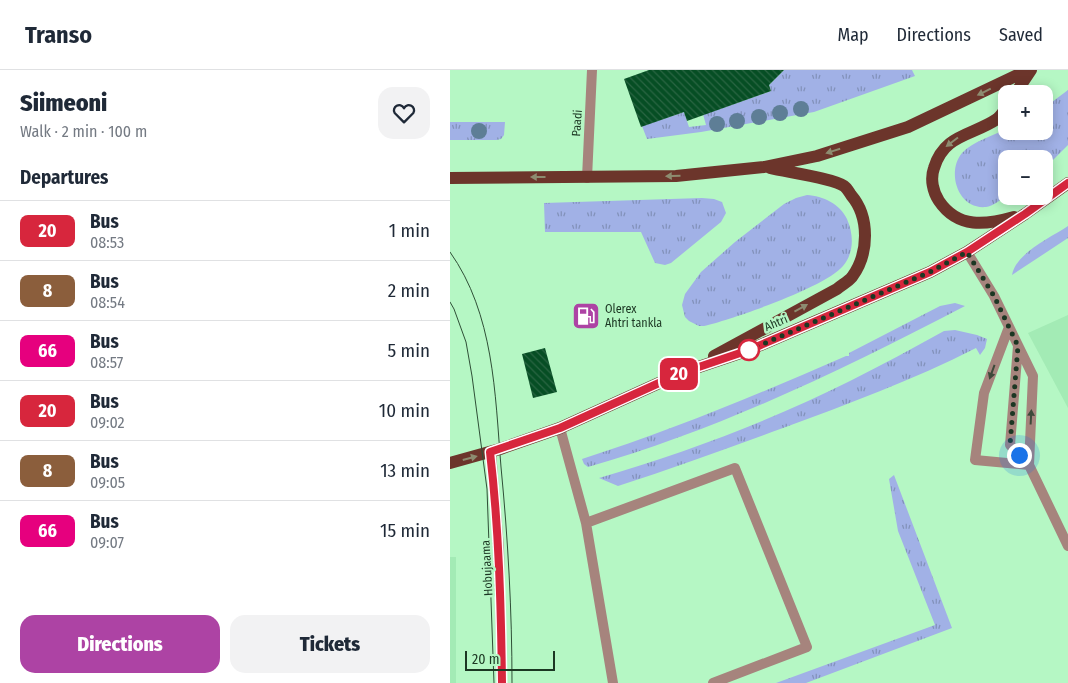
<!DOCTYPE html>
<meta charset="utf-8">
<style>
:root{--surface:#fff;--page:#f2f2f3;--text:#1f2937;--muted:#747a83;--line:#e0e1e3;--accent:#ad43a4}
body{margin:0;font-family:"Fira Sans Condensed",sans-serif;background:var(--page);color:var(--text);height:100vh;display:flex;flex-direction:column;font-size:19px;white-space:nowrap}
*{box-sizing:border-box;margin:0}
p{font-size:16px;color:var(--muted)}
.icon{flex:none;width:28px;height:28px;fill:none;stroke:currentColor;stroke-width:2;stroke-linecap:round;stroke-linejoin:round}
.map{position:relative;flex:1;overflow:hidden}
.sheet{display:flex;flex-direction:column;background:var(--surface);width:450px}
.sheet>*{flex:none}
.badge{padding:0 10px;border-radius:8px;font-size:18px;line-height:32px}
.controls{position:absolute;left:548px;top:15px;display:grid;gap:10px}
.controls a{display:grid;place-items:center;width:55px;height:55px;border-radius:10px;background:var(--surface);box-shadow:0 2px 12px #0003;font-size:25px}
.scale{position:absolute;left:15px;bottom:12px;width:90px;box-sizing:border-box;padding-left:5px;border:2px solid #1c3723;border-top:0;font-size:14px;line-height:18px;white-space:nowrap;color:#1c3723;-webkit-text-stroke:4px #b5f7c4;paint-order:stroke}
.you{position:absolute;width:25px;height:25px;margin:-12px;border:4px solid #fff;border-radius:50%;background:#1a73e8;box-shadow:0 0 0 8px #1a73e833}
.map>.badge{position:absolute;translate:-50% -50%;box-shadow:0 0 0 2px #fff}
h2{padding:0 20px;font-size:19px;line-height:45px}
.round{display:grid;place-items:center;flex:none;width:52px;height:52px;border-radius:15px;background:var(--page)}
.head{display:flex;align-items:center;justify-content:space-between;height:85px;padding:0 20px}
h1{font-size:24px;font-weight:800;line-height:38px}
.action{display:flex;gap:10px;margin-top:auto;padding:10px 20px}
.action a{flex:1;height:58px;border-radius:15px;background:var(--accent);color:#fff;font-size:20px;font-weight:800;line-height:58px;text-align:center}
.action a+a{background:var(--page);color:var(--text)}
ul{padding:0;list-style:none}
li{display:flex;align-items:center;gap:15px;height:60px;padding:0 20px;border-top:1px solid var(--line)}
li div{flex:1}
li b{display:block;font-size:19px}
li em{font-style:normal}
li .badge{min-width:55px;font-weight:700;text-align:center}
header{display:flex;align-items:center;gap:30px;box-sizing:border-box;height:70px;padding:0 25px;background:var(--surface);border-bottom:1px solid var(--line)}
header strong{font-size:24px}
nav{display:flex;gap:28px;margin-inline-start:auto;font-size:18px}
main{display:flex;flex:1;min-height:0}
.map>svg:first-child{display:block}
</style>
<header>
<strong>Transo</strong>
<nav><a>Map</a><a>Directions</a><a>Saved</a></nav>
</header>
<main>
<section class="sheet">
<div class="head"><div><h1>Siimeoni</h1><p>Walk · 2 min · 100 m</p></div><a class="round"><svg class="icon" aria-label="heart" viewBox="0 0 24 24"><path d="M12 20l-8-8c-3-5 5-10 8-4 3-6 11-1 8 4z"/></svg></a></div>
<h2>Departures</h2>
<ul>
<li><span class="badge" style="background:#d7263d;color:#fff">20</span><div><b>Bus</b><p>08:53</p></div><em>1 min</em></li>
<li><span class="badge" style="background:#8b5e3c;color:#fff">8</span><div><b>Bus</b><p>08:54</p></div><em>2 min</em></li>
<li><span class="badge" style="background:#e6007e;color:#fff">66</span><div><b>Bus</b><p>08:57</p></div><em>5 min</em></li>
<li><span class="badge" style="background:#d7263d;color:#fff">20</span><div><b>Bus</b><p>09:02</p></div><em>10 min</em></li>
<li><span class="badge" style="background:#8b5e3c;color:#fff">8</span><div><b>Bus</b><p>09:05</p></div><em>13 min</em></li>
<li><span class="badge" style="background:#e6007e;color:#fff">66</span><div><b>Bus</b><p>09:07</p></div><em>15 min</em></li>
</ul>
<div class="action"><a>Directions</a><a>Tickets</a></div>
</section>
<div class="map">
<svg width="618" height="613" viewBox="0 0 618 613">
<defs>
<pattern id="grass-tufts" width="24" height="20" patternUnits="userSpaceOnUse" patternTransform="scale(1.25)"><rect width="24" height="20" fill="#a1b1e6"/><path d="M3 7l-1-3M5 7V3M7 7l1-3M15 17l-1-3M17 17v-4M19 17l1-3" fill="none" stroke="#8291ba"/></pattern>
<pattern id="building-back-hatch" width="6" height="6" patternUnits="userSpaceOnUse" patternTransform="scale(1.25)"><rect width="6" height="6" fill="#064e24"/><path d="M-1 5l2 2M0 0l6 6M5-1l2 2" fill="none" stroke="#2a6543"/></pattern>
</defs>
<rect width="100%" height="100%" fill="#b5f7c4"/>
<!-- built -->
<path fill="#a3ebb5" d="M 618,245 L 618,338 L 578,263 Z
M 0,487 L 6,487 L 6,613 L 0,613 Z"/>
<!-- grass -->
<path fill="url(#grass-tufts)" d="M 334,0 L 462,0 L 465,6 L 364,42 L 251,62 L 197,69 L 192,56 L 234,42 L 239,57 L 256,55 L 251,37 L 267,40 L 321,21 L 319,15 Z
M 618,20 L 618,75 L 594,99 L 594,89 L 556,89 L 556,126 C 550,130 543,136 536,137 C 508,140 496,102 512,83 C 523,71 543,66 556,59 L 556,61 L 594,61 L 594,38 Z
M 0,52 L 55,52 L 54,65 L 51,69 L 47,70 L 0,70 Z
M 357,125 C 373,126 390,134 397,149 C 404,165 404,183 393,196 C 376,217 283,249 254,256 L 249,256 L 239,251 L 235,247 L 232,235 L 235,224 L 251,202 L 285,172 L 334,134 L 346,128 Z
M 252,128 L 264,129 L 272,132 L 276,143 L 271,152 L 221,193 L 215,195 L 205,193 L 191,162 L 95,162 L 94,133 Z
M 618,156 L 618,168 L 562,205 C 566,183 600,168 618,156 Z
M 505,233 L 515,236 C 394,299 271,359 138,397 L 134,394 L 132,389 C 223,360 309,324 396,286 L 399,286 L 399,283 L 490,236 Z
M 505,260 L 527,265 L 537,269 L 535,278 L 530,285 L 526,278 C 463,310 398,334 333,358 C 278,378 223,398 168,416 L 149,408 C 235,383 320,351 400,311 C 432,295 463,278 494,261 Z
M 444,405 L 502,558 L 356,613 L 326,613 L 485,555 L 448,461 L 439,409 Z"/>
<!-- building -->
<path fill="url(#building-back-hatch)" d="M 199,0 L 334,0 L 319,15 L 321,21 L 237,51 L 234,42 L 191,57 L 174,9 Z
M 95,278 L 107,322 L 83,328 L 72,284 Z"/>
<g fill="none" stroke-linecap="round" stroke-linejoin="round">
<!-- lane -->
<path stroke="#a6847d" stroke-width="10" d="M 517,182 L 544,226 L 583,306 L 579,395
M 559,257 L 534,323 L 525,390 L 579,395 L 618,476
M 568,276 L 560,375 L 579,395
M 110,358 L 136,453 L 163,613
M 136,453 L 285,398 L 357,577 L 263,613"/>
<!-- street -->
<path stroke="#a6847d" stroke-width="10" d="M 137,108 L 142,0
M 41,382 L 49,478 L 52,613"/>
<!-- primary -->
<path stroke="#6c352b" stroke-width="12" d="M 565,24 L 581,0
M 556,37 C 554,41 551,46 547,49 C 522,66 494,64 484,98 C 480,109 483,122 489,131 C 508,159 536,155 564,147
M 0,108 L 226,106 L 314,97 L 367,86 L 458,57 L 578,0
M 264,286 L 387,219 C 391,215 398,212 402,207 C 419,184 420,147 401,125 C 399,122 397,118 394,116 C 382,108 336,102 320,98
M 0,393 L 50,379 L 110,358 L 231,303 L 299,280 L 480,202 L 517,182 L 575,144 L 618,113"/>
<!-- tram -->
<path stroke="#2f4f37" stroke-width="1" d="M 0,182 C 44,244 45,323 51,397 C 58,469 62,541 62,613
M 0,232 L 4,239 L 16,272 L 22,306 L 37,419 L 44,613"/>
</g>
<!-- trees -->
<g fill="#5e7e96">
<circle cx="351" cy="39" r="8"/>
<circle cx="330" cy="43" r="8"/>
<circle cx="309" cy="47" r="8"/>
<circle cx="287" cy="51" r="8"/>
<circle cx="267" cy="54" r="8"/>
<circle cx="29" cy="61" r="8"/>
</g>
<!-- one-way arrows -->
<defs><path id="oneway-solid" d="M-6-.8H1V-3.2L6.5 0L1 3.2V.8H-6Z" transform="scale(1.25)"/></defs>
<g fill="#8d8c70">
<use href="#oneway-solid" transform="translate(534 22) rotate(154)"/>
<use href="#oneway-solid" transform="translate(502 72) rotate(143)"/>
<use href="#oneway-solid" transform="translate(383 81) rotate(163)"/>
<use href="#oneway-solid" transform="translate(223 106) rotate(178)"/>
<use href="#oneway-solid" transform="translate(88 107) rotate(-180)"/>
<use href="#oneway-solid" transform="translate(351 238) rotate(-29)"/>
<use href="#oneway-solid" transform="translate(20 388) rotate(-15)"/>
</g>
<g fill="#3e4a3a">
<use href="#oneway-solid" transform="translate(542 302) rotate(110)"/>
<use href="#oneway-solid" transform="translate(581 347) rotate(-87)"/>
</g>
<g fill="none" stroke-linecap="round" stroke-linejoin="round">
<!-- line casing -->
<g stroke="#fff" stroke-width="11">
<path id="line" d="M 52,613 C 51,536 49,459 40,382 L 110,358 L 231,303 L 299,280 L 480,202 L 517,182 L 575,144 L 618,113"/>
</g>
<!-- line -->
<use href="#line" stroke="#d7263d" stroke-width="8"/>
<!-- walk -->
<path stroke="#1c3723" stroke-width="5" stroke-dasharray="0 9" d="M 299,280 L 480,202 L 517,182 L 544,226 L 568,276 L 560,375 L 569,385"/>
</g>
<!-- icons -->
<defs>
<g id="fuel-square" transform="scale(1.4375)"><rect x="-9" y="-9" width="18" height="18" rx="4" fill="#ad43a4" stroke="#b5f7c4"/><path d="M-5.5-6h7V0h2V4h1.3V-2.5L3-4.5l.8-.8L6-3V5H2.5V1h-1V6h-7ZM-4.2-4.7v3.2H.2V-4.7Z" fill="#fff"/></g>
</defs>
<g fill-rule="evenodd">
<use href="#fuel-square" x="136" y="246"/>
</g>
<!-- markers -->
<circle fill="#fff" stroke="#d7263d" stroke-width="2.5" cx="299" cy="280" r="10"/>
<g text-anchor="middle" stroke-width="5" stroke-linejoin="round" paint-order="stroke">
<!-- street labels -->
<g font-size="12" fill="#1c3723" stroke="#b5f7c4">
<text transform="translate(127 53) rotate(-86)" y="4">Paadi</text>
<text transform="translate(326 253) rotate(-23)" y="4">Ahtri</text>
<text transform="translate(37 498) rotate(-93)" y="4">Hobujaama</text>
</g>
<!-- poi labels -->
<g font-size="12" fill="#1c3723" stroke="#b5f7c4" text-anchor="start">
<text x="155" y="243">Olerex<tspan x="155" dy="14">Ahtri tankla</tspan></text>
</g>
</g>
</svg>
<div class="controls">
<a>+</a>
<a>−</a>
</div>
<div class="scale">20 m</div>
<div class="you" style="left:569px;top:385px"></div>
<b class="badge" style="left:229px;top:304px;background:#d7263d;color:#fff">20</b>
</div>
</main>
